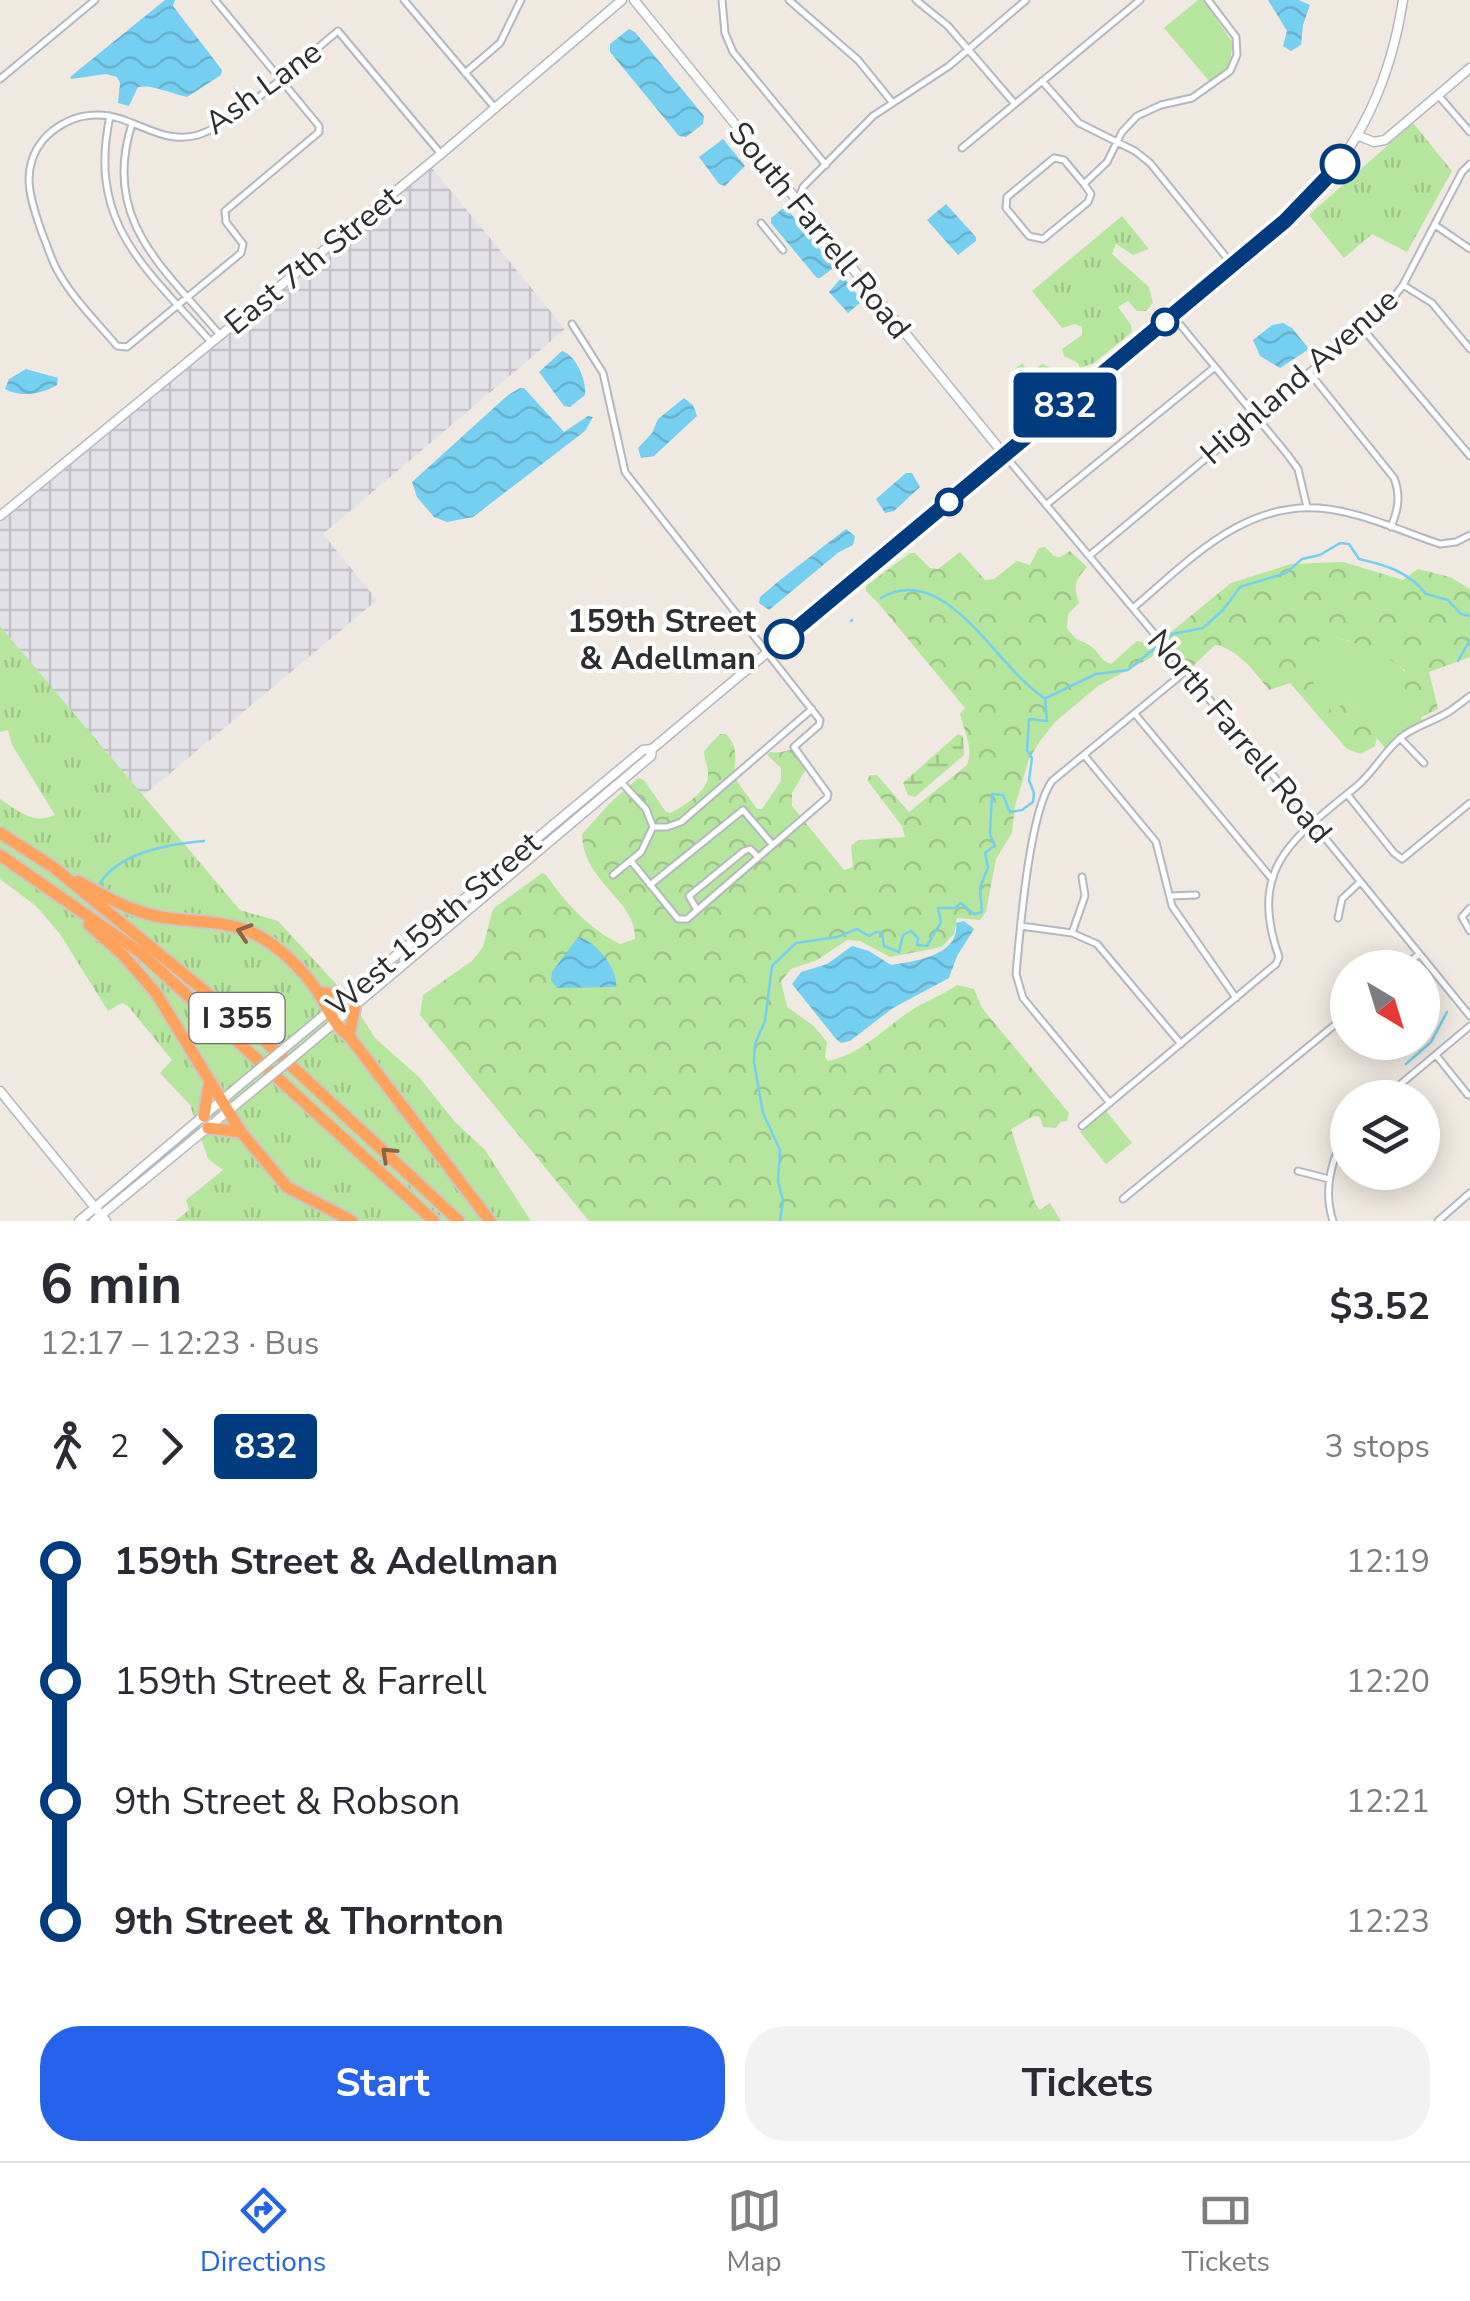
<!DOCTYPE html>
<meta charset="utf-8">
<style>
:root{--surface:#fff;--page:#f2f2f3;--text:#2b2b33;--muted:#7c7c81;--line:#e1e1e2;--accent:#2563eb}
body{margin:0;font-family:"Nunito Sans",sans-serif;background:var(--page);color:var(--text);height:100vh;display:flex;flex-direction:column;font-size:38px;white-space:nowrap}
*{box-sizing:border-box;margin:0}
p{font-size:32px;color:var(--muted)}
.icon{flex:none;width:55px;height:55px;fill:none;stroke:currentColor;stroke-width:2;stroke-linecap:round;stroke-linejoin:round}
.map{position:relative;height:1221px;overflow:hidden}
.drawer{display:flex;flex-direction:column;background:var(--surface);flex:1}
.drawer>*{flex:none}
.badge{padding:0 20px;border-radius:8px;font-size:35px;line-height:65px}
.needle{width:65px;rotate:142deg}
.buttons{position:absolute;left:1330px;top:950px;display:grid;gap:20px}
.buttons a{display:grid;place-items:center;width:110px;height:110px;border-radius:50%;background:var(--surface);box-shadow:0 5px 25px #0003;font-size:50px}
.map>.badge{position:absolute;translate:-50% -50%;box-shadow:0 0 0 5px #fff}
.legs{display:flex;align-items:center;gap:15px;height:110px;padding:0 40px;font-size:32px}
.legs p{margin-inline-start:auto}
.summary{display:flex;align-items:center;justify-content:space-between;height:170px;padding:0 40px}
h1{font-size:55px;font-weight:700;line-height:75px}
.cta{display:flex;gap:20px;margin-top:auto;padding:20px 40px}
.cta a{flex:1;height:115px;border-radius:40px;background:var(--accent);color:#fff;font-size:40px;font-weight:700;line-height:115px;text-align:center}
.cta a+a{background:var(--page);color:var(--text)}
ul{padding:0 40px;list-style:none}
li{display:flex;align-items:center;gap:35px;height:120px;font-size:38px}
li i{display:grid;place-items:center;width:15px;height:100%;margin:0 12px;background:currentColor}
li i::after{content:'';width:25px;height:25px;margin:-12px;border:8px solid;border-radius:50%;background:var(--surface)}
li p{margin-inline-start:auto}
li:first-child i{background:linear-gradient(#0000 50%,currentColor 0)}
li:last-child i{background:linear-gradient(currentColor 50%,#0000 0)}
.tabs{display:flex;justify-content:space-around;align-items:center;height:140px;border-top:2px solid var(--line);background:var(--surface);font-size:28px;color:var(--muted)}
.tabs a{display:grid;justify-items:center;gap:5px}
.tabs .active{color:var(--accent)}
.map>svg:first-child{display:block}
</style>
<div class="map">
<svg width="1470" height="1221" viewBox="0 0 1470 1221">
<defs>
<pattern id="industrial-grid" width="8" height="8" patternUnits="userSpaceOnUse" patternTransform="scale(2.5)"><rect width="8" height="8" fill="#e3e1e8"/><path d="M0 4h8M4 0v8" fill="none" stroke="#c3c1c7"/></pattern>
<pattern id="grass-tufts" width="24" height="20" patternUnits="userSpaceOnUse" patternTransform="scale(2.5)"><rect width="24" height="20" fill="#b6e59e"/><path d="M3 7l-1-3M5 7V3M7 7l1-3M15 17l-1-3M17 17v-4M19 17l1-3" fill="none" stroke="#9dc588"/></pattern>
<pattern id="forest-crowns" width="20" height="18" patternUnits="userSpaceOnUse" patternTransform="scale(2.5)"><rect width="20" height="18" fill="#b6e59e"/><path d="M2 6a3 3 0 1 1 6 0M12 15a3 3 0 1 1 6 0" fill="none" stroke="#9dc588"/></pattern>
<pattern id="wetland-marsh" width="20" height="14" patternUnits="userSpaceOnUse" patternTransform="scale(2.5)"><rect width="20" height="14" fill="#b6e59e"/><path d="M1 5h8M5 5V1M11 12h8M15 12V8" fill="none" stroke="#9dc588"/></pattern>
<pattern id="water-waves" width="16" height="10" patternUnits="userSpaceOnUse" patternTransform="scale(2.5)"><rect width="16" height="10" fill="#75cff0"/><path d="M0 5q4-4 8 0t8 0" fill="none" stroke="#66b2ce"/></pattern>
</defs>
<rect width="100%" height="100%" fill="#efe9e1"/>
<!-- industrial -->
<path fill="url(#industrial-grid)" d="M 432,168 L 565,329 L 323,534 L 377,600 L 143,796 L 0,626 L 0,523 Z"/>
<!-- grass -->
<path fill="url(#grass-tufts)" d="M 1413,123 L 1452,171 L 1407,252 L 1372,234 L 1344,258 L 1309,215 Z
M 1122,216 L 1149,249 L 1133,255 L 1116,244 L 1112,254 L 1149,287 L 1153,303 L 1146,311 L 1137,311 L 1128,301 L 1118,307 L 1131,325 L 1132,332 L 1094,363 L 1080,368 L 1078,363 L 1064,356 L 1062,349 L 1082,335 L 1082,327 L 1075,324 L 1062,328 L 1032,291 Z
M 1023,363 L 1027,373 L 1023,380 L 1032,385 C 1037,379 1029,372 1042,364 L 1049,367 L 1047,383 L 1033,392 L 1024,407 L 1018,407 L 1012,371 Z
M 0,626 L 240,910 L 278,921 L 349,998 L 469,900 L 353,1003 L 375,1038 L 419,1077 L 455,1122 L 485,1150 L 531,1221 L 175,1221 L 189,1210 L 186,1200 L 223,1170 L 208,1159 L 199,1132 L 146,1173 L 197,1125 L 190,1105 L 160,1073 L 172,1060 L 128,1006 L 122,1003 L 108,1011 L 60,934 L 36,906 L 0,879 L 0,799 C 19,811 33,825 55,815 L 12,745 L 8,730 L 0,732 Z"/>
<!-- forest -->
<path fill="url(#forest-crowns)" d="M 1045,547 L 1054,556 L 1060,557 L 1070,551 L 1087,567 C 1075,580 1073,586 1079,603 L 1068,614 L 1067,628 C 1079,645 1081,638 1093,648 C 1101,655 1100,660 1111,664 L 1137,641 L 1151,644 L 1155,651 L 1152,657 L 1098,686 L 1055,722 L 1040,741 L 1029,759 L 1015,806 L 1012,833 L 996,859 L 986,912 L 980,920 L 957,918 L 954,934 L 942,947 L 890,957 L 860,941 L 847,940 L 817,960 L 791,969 L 781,981 L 787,1007 L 814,1026 L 827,1042 L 825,1057 L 828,1061 C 861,1054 882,1030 909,1012 C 924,1001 942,996 957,985 L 974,989 L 982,1008 L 1069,1113 L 1067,1121 L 1060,1122 L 1056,1128 L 1043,1127 L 1040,1117 L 1034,1116 L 1011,1129 L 1035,1203 L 1040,1210 L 1050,1203 L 1061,1221 L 589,1221 L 420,1015 L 423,995 L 472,961 L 483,947 L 493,909 L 542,873 L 546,875 C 565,902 589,929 620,944 L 635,939 C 637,900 583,883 582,834 L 609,804 L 638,778 L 644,780 L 666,812 L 671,813 C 683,806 706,793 708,777 C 709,769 704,759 704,751 L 720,734 L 726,734 C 739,748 735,759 734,777 L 757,809 L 762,809 L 781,781 L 781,768 L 767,755 L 770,752 C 791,755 793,740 810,762 L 792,793 L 792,806 L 844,870 L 853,867 L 851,846 L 858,840 L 905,837 L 902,826 L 867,780 L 870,775 L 877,775 L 909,812 L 967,765 C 974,747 964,732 960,714 L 965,708 L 879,604 L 866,591 L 866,586 L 910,553 L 915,553 L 930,568 L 938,569 L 960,552 L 985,580 L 994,579 L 1017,561 L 1030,565 L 1039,548 Z
M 1343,562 L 1403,580 L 1418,569 L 1450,577 L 1470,589 L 1470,657 L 1429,672 L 1438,709 L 1420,718 L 1403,685 L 1405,670 L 1350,641 L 1334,637 L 1331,711 L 1344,703 L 1350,705 L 1377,737 L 1375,746 L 1361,754 L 1347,749 L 1290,683 L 1269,690 C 1256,673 1237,648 1215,645 L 1193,666 L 1188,666 L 1166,636 L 1231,583 L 1291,564 Z"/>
<!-- wetland -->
<path fill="url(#wetland-marsh)" d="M 958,734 L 963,736 L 964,755 L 915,797 L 908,795 L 903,783 Z"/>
<!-- park -->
<path fill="#b6e59e" d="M 1198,0 L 1203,0 L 1233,43 L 1229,67 L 1211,83 L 1164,28 Z
M 1334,637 C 1360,643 1396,657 1411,679 L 1403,685 L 1422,720 L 1385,748 L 1350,705 L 1344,703 L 1331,711 L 1298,657 L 1324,638 Z
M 1106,1111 L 1132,1143 L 1106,1164 L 1080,1132 Z"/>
<!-- water -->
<path fill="url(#water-waves)" d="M 165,0 L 175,0 L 173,6 L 222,70 L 221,75 L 187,97 C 172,94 152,84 138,87 L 129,106 L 118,103 L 120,83 L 117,77 L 106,74 L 71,79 L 70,77 Z
M 1268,0 L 1299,0 L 1310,5 L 1303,25 L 1301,45 L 1291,51 L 1283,46 L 1287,31 Z
M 629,29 L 635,32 L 704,116 L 703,124 L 686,137 L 679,136 L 610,52 L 610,44 Z
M 723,139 L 745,166 L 725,186 L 719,184 L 699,157 Z
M 946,204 L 976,237 L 976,241 L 958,255 L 927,220 Z
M 782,209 L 787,209 L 832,264 L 832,269 L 820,278 L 817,278 L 771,223 L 771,218 Z
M 841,278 L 845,279 L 862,301 L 848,313 L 829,292 Z
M 1283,323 L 1292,328 L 1309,349 L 1280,368 L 1260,356 L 1253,340 L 1272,325 Z
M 562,351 C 576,355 587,381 585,395 L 570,407 L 564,406 L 539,372 Z
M 26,369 L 58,378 L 57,385 C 42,394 20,398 5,389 L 9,379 Z
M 520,388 L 524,388 L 564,432 L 588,416 L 593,417 L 585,431 L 473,517 L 447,522 L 434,517 L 417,497 L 412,482 L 508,395 Z
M 684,398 L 693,405 L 697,416 L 654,456 L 641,458 L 638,448 L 652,433 L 658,419 Z
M 906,473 L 912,473 L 920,487 L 894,511 L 885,513 L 876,499 Z
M 846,529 L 855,536 L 853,545 L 839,552 L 769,610 L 759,603 L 760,597 L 780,580 Z
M 964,921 L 974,929 L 957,956 L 949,978 L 893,1008 L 850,1041 L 841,1043 L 836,1039 L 792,984 L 801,972 L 827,964 L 852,946 L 869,951 L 891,965 C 914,962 961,955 956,923 Z
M 578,937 C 595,940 619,970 616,987 L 557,988 L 551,981 L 552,972 Z"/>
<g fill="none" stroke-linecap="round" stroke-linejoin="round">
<!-- stream -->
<path stroke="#75cff0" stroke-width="2.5" d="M 824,258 L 826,244
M 881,598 C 946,560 996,667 1043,697
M 851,621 L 852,620
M 1458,661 L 1470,640
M 1046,698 L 1096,674 L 1128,670 L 1172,634 L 1203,628 L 1223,610 L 1240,587 L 1286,573 L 1302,559 L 1320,555 L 1340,543 L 1349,544 L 1359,559 C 1386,565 1409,572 1426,594 L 1448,600 L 1461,614 L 1470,616
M 99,885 C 118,852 169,844 204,841
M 1406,1064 L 1431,1042 L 1447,1012
M 780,1221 L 783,1201 L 778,1181 L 780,1150 L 763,1113 L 754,1062 L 755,1044 L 765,1021 L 772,966 L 796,943 L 837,937 L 857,929 L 869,936 L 876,932 L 882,933 L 884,946 L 899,952 L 903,935 L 911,931 L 918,938 L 917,945 L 927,946 L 941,922 L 938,908 L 955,908 L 961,903 L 974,914 L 982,912 L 980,888 L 988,867 L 985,853 L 995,845 L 990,835 L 992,794 L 1003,795 L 1010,812 L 1022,810 L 1033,802 L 1034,793 L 1029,780 L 1032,758 L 1027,750 L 1029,719 L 1047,721 L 1045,698"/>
<!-- street casing -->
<g stroke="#b4b7c1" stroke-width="9">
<path id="street" d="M 215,0 L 319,126 L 319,132 L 225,211 L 226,222 L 243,244 L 241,253 L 127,347 L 117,346 C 98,323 75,301 60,275 C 52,263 48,247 42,233 C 31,201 19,170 43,140 C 56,125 76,115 96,115 C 133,114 159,146 198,135 C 234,124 306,57 338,31 L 441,154
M 404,0 L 495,108
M 722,0 L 725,33 L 733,52 L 826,165
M 789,0 L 858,60 L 892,102
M 916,0 L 948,26 L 1015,104
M 465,73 L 500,43 L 521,0
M 0,79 L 95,0
M 1042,81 L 1079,123 L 1135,151 L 1150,163 L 1231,263
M 1438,95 L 1470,132
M 110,116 C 87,224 145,267 211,342
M 132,124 C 101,220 164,268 220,335
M 962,148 L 1140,0
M 1084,184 L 1091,194 L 1088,202 L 1043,239 L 1029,236 L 1006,208 L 1007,197 L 1054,158 L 1064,160 L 1084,184 L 1107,162 L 1122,132 L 1137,116 L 1161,105 L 1192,98 L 1230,71 L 1237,55 L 1236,37 L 1208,0
M 798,200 L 803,187 L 873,116 L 949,66 L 1026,0
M 761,223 L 783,250
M 1435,225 L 1470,249
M 1403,285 L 1432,303 L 1470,349
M 1173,316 L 1287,454 L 1298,469 L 1307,507
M 572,324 L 603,373 L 625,472 L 820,720 L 819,725 L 794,747 L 828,794 L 827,798 L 687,919 L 678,919 L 631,861
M 1363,329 L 1470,456
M 1309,372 L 1394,478 C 1401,496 1398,510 1391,527
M 1007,458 L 1312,822 L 1470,1016
M 1047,504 L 1215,367
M 1089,556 L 1385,309 L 1403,285 L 1462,172 L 1470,164
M 1133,608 C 1190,560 1246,498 1328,509 C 1365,514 1404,532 1440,544 L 1456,542 L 1470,535
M 1135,714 L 1272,879
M 1400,738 L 1424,763
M 1084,755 L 1156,842 L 1172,906 L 1236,998
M 621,782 L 646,809 L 653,827
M 1347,794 L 1394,853 L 1402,859 L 1470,803
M 613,875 L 641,852 L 653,827 L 667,827 L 681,822 L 812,709
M 650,885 L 743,810 L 772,844
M 1170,896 L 1196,895
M 1470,908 L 1462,917 L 1470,931
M 697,910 L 689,896 L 744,851 L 750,849 L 757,856
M 1338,918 L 1342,899 L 1360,882
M 1021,926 L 1072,933 L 1097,944 L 1181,1044
M 1072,933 L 1085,896 L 1082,877
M 1403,968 L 1419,954
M 1436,1055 L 1468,1095
M 1384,1098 L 1470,1026
M 1110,1103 L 1023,998 L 1016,974 C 1020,931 1029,813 1052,781 L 1186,671
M 1082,1126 L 1276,964 L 1279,957 C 1247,866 1294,838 1357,786 C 1375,771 1385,749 1404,735 C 1417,726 1431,722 1445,714 C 1454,709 1462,702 1470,696
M 1298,1171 L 1329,1179
M 1123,1199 L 1348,1014
M 1333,1221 C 1323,1190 1331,1158 1348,1131
M 1438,1221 L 1470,1193"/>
</g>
<!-- secondary casing -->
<g stroke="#b4b7c1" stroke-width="11">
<path id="secondary" d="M 634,0 L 1007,458
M 1359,136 L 1374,142 L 1385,140 L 1470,68
M 0,516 L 441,154 L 622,0
M 293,1041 L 643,750 L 652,749
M 302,1050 L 651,756 L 652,749 L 1309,199 C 1363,142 1391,77 1403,0
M 0,1091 L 106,1221
M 79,1221 L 247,1079
M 94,1221 L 256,1088"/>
</g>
<!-- highway casing -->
<g stroke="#c9c9c9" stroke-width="15">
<path id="highway" d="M 0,833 L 53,867 L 256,1033 L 459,1221
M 0,855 L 141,953 L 434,1221
M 78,881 C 102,895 128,910 156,916 C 188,923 225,919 255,934 C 278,945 304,971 318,992 C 328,1008 333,1025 349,1036 L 490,1221
M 89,925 L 123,955 L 156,993 L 241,1132 L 287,1187 L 352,1221
M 318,992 L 348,996
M 349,1036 L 355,1006
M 204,1116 L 209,1084
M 208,1128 L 241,1132"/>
</g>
<!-- street -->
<use href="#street" stroke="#fff" stroke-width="5"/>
<!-- secondary -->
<use href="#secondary" stroke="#fff" stroke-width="8"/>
<!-- highway -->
<use href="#highway" stroke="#ffa35c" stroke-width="11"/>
<!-- secondary-bridge casing -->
<g stroke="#b4b7c1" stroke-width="11" stroke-linecap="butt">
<path id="secondary-bridge" d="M 247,1079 L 293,1041
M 256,1088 L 302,1050"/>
</g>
<!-- secondary-bridge -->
<use href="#secondary-bridge" stroke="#fff" stroke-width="8"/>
</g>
<!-- one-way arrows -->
<defs><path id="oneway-chevron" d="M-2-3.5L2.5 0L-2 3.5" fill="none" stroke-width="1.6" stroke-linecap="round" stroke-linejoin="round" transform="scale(2.5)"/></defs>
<g stroke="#8c6343">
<use href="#oneway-chevron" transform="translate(244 932) rotate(-162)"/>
<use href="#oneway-chevron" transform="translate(388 1154) rotate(-137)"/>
</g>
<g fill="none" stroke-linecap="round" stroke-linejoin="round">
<!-- line-1 casing -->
<g stroke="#fff" stroke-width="22">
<path id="line-1" d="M 784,639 L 1285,221 L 1340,164"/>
</g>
<!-- line-1 -->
<use href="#line-1" stroke="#003b80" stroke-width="15"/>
</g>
<!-- markers -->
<g fill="#fff" stroke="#003b80" stroke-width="5">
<circle cx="1340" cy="164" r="18"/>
<circle cx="1165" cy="322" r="12"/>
<circle cx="949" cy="502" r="12"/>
<circle cx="784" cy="639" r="18"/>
</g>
<g text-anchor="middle" stroke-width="8" stroke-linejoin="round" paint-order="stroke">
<!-- shield labels -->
<rect fill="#fff" stroke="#6d6d6d" stroke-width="2.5" x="189.5" y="993" width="95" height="50" rx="8"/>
<g font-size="30" font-weight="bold" fill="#2e2e2e">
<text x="237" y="1028">I 355</text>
</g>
<!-- street labels -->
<g font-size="32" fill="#2e2e2e" stroke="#fff">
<text transform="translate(263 87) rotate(-36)" y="11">Ash Lane</text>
<text transform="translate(820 230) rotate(51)" y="11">South Farrell Road</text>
<text transform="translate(312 260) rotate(-39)" y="11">East 7th Street</text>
<text transform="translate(1299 376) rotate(-41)" y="11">Highland Avenue</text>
<text transform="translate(1240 736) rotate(50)" y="11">North Farrell Road</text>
<text transform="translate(433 924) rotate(-40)" y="11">West 159th Street</text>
</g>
<!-- stop labels -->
<g font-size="32" font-weight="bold" fill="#2e2e2e" stroke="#fff" text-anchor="end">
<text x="756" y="632">159th Street<tspan x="756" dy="37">&amp; Adellman</tspan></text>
</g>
</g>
</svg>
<div class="buttons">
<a><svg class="needle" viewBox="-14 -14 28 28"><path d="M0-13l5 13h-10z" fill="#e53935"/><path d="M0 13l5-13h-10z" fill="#7c7c81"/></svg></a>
<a><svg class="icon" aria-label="layers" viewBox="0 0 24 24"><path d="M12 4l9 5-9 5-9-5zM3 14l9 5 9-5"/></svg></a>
</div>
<b class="badge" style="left:1065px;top:405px;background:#003b80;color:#fff">832</b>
</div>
<section class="drawer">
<div class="summary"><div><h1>6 min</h1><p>12:17 – 12:23 · Bus</p></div><b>$3.52</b></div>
<div class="legs"><svg class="icon" aria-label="walk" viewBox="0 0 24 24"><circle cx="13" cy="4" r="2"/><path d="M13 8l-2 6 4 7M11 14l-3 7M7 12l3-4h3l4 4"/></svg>2<svg class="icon" aria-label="forward" viewBox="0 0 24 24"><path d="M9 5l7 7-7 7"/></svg><b class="badge" style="background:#003b80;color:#fff">832</b><p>3 stops</p></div>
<ul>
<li><i style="color:#003b80"></i><b>159th Street &amp; Adellman</b><p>12:19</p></li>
<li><i style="color:#003b80"></i><span>159th Street &amp; Farrell</span><p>12:20</p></li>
<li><i style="color:#003b80"></i><span>9th Street &amp; Robson</span><p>12:21</p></li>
<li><i style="color:#003b80"></i><b>9th Street &amp; Thornton</b><p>12:23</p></li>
</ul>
<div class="cta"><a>Start</a><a>Tickets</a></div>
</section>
<nav class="tabs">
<a class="active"><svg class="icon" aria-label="directions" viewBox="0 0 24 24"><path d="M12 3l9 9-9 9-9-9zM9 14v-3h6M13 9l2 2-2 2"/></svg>Directions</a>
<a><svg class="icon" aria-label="map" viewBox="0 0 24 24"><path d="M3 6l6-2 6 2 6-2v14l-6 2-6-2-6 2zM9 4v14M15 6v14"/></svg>Map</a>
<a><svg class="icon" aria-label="tickets" viewBox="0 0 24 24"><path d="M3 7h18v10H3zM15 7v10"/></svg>Tickets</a>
</nav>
